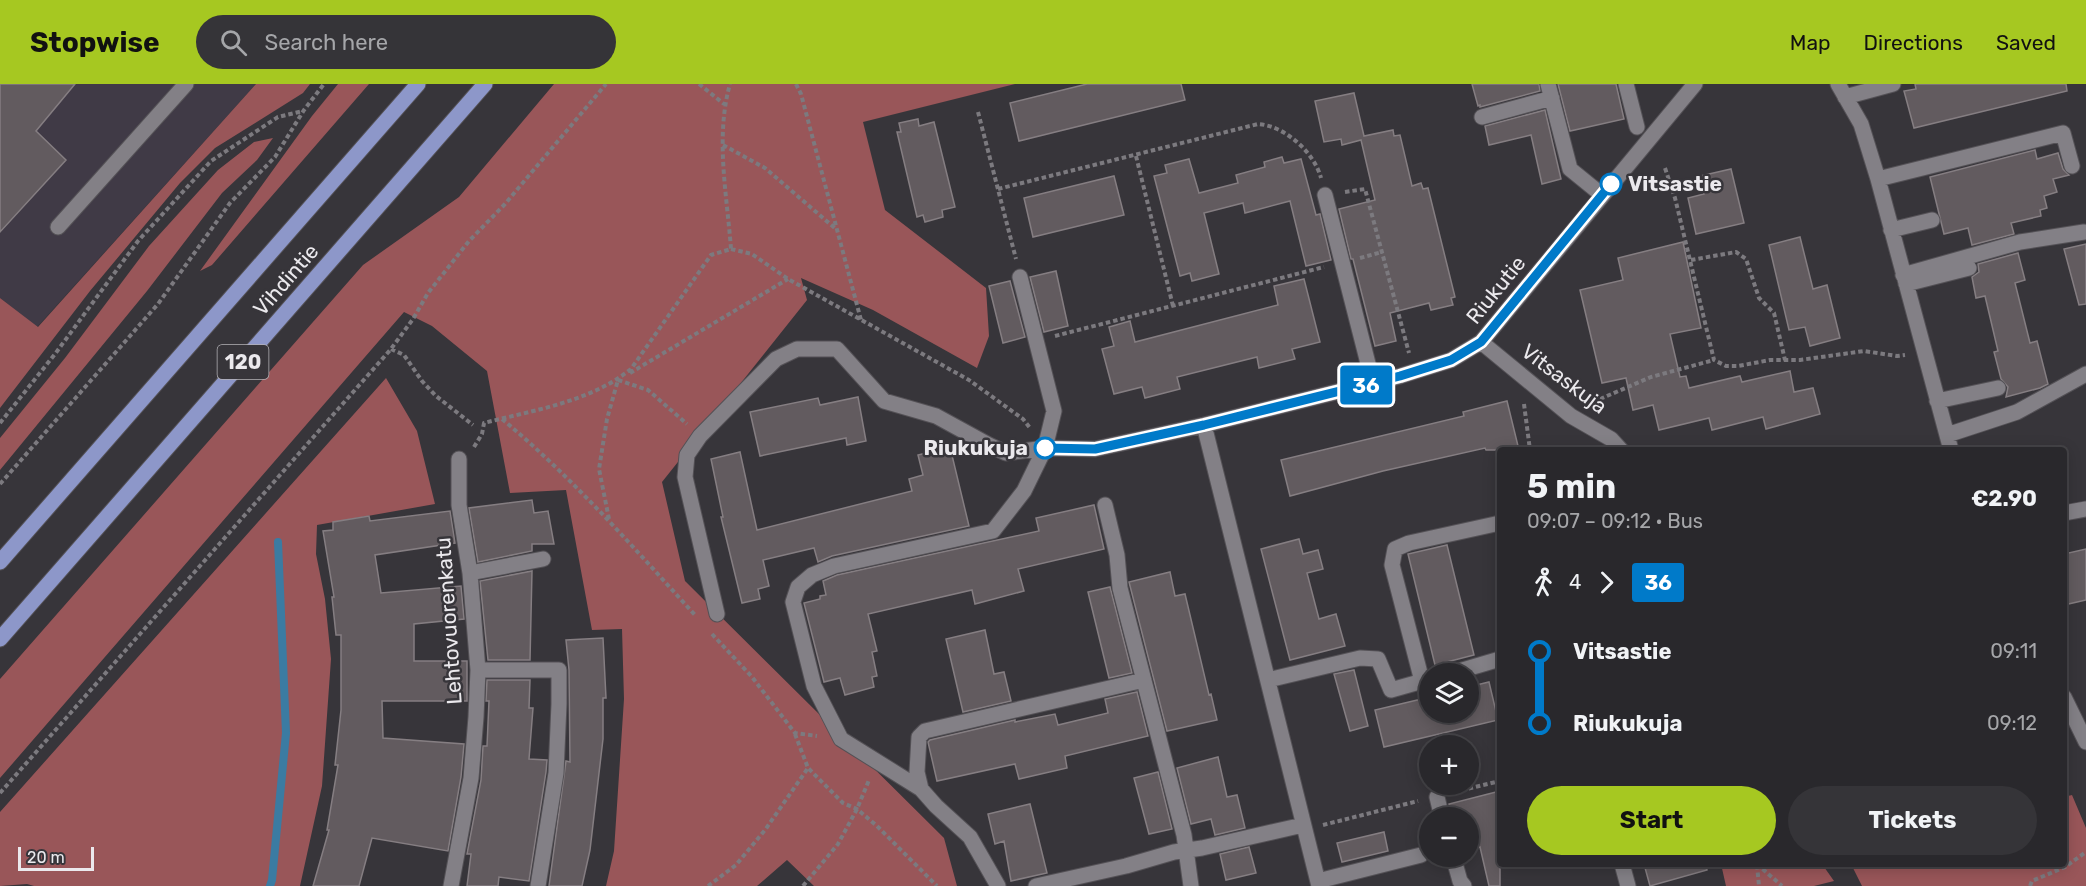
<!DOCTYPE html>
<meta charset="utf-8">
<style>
:root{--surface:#29282c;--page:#353438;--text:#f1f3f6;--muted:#a5a6a9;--line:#454448;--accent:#a6c821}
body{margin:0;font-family:Rubik,sans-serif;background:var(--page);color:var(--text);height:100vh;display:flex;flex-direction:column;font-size:22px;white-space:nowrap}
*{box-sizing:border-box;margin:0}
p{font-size:20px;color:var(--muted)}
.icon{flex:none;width:33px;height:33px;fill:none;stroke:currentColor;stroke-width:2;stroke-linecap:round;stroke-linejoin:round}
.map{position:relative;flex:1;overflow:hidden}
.drawer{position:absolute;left:1497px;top:363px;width:570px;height:420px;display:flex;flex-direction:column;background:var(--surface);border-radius:6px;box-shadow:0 3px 15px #0003,0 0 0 2px var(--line)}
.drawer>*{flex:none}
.badge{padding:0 12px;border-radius:4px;font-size:21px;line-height:39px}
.tools{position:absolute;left:1419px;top:579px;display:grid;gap:12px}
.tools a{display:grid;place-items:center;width:60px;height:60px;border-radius:50%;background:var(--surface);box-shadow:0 3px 15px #0003,0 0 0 2px var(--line);font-size:30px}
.scale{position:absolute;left:18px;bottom:15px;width:76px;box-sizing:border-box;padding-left:6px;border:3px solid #ebe9ed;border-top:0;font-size:16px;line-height:21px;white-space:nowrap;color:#ebe9ed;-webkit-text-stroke:4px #37353a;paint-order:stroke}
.map>.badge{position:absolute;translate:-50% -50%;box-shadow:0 0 0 3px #fff}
.legs{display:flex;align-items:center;gap:9px;height:66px;padding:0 30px;font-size:20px}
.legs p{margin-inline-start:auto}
.summary{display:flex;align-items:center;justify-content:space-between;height:102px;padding:0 30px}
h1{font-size:33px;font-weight:700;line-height:45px}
.cta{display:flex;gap:12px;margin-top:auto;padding:12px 30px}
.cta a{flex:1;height:69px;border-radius:36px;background:var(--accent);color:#111;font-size:24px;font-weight:700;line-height:69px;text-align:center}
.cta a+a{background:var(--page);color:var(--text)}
ul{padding:0 30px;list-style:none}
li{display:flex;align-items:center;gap:21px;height:72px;font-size:22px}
li i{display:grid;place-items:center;width:9px;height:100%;margin:0 8px;background:currentColor}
li i::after{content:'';width:15px;height:15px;margin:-8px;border:4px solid;border-radius:50%;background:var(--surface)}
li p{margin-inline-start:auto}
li:first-child i{background:linear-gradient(#0000 50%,currentColor 0)}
li:last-child i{background:linear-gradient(currentColor 50%,#0000 0)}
header{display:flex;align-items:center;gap:36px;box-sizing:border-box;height:84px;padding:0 30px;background:var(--accent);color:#111}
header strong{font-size:28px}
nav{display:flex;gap:33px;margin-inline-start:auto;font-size:21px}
.search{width:420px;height:54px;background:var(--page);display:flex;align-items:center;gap:15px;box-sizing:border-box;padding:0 21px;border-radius:33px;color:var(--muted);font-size:22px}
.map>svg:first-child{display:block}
</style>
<header>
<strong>Stopwise</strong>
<div class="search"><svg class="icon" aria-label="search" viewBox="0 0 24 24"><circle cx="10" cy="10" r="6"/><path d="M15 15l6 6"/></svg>Search here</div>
<nav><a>Map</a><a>Directions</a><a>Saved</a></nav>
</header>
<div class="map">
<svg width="2086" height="802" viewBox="0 0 2086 802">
<rect width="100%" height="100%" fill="#37353a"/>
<!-- built -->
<path fill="#403a46" d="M 0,0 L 256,0 L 37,243 L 0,214 Z"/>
<!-- forest -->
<path fill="#995659" d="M 256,0 L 310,0 L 303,9 L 215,64 L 180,99 L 90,207 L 0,324 L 0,214 L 38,243 Z
M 338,0 L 369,0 L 212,181 L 200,187 L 312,32 Z
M 554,0 L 1015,0 L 863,38 L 885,126 L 986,204 L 989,252 L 977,284 L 873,226 L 801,194 L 807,216 L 662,398 L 685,497 L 944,754 L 957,802 L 814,802 L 787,776 L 757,802 L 606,802 L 614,767 L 624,615 L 622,545 L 592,546 L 566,406 L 510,409 L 487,287 L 432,242 L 404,228 L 0,694 L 0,595 L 363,181 L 459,113 Z
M 273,54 L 257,76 L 222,109 L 147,207 L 0,386 L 0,354 L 65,274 L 149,162 L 218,86 L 254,58 Z
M 386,294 L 417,347 L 435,420 L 317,441 L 316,470 L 325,515 L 331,575 L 322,702 L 300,802 L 34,802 L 27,800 L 0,802 L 0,728 Z
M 2072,711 L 2086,744 L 2086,802 L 1862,802 L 1851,780 L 2064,780 L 2064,713 Z
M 1721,780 L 1786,780 L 1788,784 L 1805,780 L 1822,780 L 1834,797 L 1814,802 L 1726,802 Z"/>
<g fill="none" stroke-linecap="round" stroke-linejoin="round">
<!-- stream -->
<path stroke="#3b7ba2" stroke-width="8" d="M 270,802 L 272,796 L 286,649 L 278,458"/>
</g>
<!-- building -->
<path fill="#625b5f" stroke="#857e82" stroke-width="1.5" d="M 0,0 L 75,0 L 36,47 L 66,76 L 0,148 Z
M 1087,0 L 1181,0 L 1185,16 L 1019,57 L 1010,19 Z
M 1472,0 L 1539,0 L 1540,7 L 1480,23 L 1480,21 L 1478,22 Z
M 1558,0 L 1616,0 L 1624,35 L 1570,47 Z
M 1915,0 L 2066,0 L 2067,7 L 1914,44 L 1904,7 L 1916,5 Z
M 1354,9 L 1364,52 L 1393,46 L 1394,52 L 1400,51 L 1412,102 L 1421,99 L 1423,105 L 1428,104 L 1455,213 L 1451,214 L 1453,221 L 1431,226 L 1429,219 L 1390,229 L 1396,257 L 1375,262 L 1353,175 L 1351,175 L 1339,125 L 1375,116 L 1361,56 L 1342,61 L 1341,55 L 1324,58 L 1315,17 Z
M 1545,26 L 1561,95 L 1542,100 L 1531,51 L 1489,61 L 1485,42 Z
M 918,35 L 919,42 L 934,38 L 955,123 L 942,126 L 943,133 L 925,138 L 923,131 L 917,133 L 897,48 L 901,48 L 899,39 Z
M 2035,66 L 2037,75 L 2058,69 L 2063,85 L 2069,91 L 2053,95 L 2057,108 L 2044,112 L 2047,124 L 2040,126 L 2041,132 L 2011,139 L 2014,150 L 1972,161 L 1968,144 L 1944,150 L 1930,93 Z
M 1282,73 L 1284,79 L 1301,75 L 1316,131 L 1320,130 L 1331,176 L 1306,182 L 1290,117 L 1245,129 L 1243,119 L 1204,129 L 1219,190 L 1192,197 L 1190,189 L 1180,192 L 1154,92 L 1167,89 L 1165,81 L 1189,75 L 1199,109 L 1238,99 L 1236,91 L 1265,83 L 1264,78 Z
M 1731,85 L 1744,139 L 1696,150 L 1688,114 L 1704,110 L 1700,92 Z
M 1114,92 L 1124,131 L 1033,153 L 1024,114 Z
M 1800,153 L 1813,205 L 1827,201 L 1840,254 L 1810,262 L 1805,243 L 1789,246 L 1769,161 Z
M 1683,158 L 1701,244 L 1670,250 L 1680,293 L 1686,292 L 1689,304 L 1740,292 L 1742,298 L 1790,287 L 1794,308 L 1813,304 L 1820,330 L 1766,345 L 1763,333 L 1712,346 L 1709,334 L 1659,346 L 1653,321 L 1633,326 L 1626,294 L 1602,299 L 1580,206 L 1623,196 L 1618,174 Z
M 2086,160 L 2086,220 L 2079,221 L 2064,165 Z
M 2018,169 L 2025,196 L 2015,199 L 2030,259 L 2037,257 L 2048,300 L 2040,304 L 2006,313 L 2008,303 L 2001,295 L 1994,268 L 1998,267 L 1985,212 L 1976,214 L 1972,193 L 1979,188 L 1978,180 Z
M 1056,187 L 1068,242 L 1044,248 L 1030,193 Z
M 1304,195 L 1320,258 L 1292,265 L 1295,275 L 1259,284 L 1257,273 L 1177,293 L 1180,305 L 1145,314 L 1142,303 L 1114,310 L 1102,265 L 1114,262 L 1109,243 L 1130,237 L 1135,258 L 1278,221 L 1274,202 Z
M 1010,197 L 1025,253 L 1003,259 L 989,202 Z
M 858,313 L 866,357 L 847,361 L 846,354 L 760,372 L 750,328 L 818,314 L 820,321 Z
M 1507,317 L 1519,366 L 1486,366 L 1485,364 L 1383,387 L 1290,412 L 1281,376 L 1464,332 L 1463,328 Z
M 950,363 L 969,442 L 832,472 L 818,478 L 814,464 L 763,476 L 769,502 L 758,505 L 760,515 L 742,519 L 721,433 L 723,433 L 711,375 L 740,368 L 757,446 L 912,407 L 909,395 L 923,391 L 918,371 Z
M 532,416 L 534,429 L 548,427 L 554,460 L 532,460 L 532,467 L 478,478 L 469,424 Z
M 1094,421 L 1104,465 L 1018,485 L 1024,507 L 975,520 L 972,506 L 868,530 L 877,567 L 872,568 L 877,592 L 872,593 L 874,603 L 845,611 L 840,594 L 824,598 L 804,519 L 820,515 L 820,512 L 826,511 L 823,497 L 837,491 L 1039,447 L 1036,434 Z
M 450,427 L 455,459 L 375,471 L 381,509 L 461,502 L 464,535 L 414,540 L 414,577 L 467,577 L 467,617 L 382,617 L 383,654 L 464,660 L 461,693 L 448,767 L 372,754 L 359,802 L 313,802 L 329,746 L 327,746 L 338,681 L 335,681 L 341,626 L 341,551 L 336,551 L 332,513 L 334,513 L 323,447 L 333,446 L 333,438 L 369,432 L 370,437 Z
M 1299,455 L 1303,470 L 1318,466 L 1323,485 L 1307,489 L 1319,535 L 1336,530 L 1345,562 L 1290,576 L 1261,465 Z
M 1447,461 L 1474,571 L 1435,581 L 1408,470 Z
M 2086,465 L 2086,516 L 2064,521 L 2064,470 Z
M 532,487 L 530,576 L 488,576 L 480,497 Z
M 1170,488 L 1175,512 L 1185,510 L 1209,611 L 1211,610 L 1217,636 L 1167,647 L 1129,498 Z
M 1110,503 L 1132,589 L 1109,594 L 1088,508 Z
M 985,546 L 994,590 L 1004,588 L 1011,617 L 963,628 L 946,555 Z
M 603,554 L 606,614 L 603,614 L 603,655 L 590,766 L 582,802 L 549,802 L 566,677 L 570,678 L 569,586 L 566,556 Z
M 1354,586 L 1368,642 L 1350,647 L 1334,590 Z
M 487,596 L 530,596 L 529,624 L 533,624 L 529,675 L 547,676 L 546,688 L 529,797 L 499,793 L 498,802 L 467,802 L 471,770 L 467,770 L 481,696 L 483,662 L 487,662 L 489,617 L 486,617 Z
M 1489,598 L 1498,636 L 1384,663 L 1375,626 L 1430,613 L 1430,628 L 1468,628 L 1468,603 Z
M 1137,608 L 1148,652 L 1065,672 L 1067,684 L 1019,695 L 1015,680 L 937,697 L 928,658 L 930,656 L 1015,636 L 1015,638 L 1055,630 L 1058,641 L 1108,629 L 1105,615 Z
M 1218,673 L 1227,713 L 1237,711 L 1245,744 L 1215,751 L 1211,735 L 1191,740 L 1177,684 Z
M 1158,688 L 1172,745 L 1149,750 L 1134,694 Z
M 1500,707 L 1500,802 L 1489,802 L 1480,763 L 1468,766 L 1468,734 L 1452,734 L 1449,720 Z
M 1030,720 L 1047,789 L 1011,797 L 1004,757 L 995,760 L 988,730 Z
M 1384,748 L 1388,767 L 1342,778 L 1337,759 Z
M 1249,763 L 1256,789 L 1226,796 L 1220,770 Z
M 1644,780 L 1706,780 L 1707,786 L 1650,802 Z"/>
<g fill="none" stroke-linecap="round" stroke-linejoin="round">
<!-- minor casing -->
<g stroke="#545156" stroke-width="17">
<path id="minor" d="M 1548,0 L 1570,85 L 1602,111
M 1626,0 L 1637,43
M 1838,0 L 1861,40 L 1878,95 L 1951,366
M 1845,13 L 1893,0
M 1482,33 L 1552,14
M 1878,95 L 2063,49 L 2072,82
M 1325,111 L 1373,299
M 58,143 L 186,0
M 1891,146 L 1932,136
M 1903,191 L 2020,158 L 2084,148
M 1906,200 L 1969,184
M 1481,258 L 1571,332 L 1611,355 L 1621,366
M 1937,317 L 1998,304
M 1204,341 L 1319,802
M 1947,351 L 2017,328 L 2086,290
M 1105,421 L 1117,471 L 1120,504 L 1184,751 L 1191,802
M 2064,429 L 2086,425
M 470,489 L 543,475
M 717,530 L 685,393 L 687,371 L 700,352 L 776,275 L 797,265 L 837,265 L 884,317 L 936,332 L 989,361 L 1006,369 L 1045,364 L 1095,365 L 1204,341 L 1400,292 L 1451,276 L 1481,258 L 1695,0
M 478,586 L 559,586 L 559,620 L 556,689 L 538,802
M 1449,590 L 1500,575
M 1268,596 L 1360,574 L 1378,575 L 1391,606 L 1430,595
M 1422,597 L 1392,481 L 1395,465 L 1409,459 L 1500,439
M 2064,613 L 2086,658
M 921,705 L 841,655 L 814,602 L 793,518 L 798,503 L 812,491 L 834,482 L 993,447 L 1024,407 L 1045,364 L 1054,327 L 1020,193
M 1437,713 L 1442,734
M 1453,772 L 1460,797 L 1464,802
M 1622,780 L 1628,802
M 1318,797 L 1421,771
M 451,802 L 471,694 L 476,633 L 478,586 L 470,489 L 459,421 L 459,375
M 998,802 L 970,753 L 936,722 L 921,705 L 917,688 L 919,653 L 925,647 L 1144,596
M 1036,802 L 1126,782 L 1174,768 L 1202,764 L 1303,741"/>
</g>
<!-- major casing -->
<g stroke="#545156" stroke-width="17">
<path id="major" d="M 0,478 L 418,0
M 0,555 L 485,0"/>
</g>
<!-- path -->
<path stroke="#7c7a7f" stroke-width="4" stroke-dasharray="4.5 3" stroke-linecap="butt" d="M 699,0 L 724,20
M 796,0 L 801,10 L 861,236
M 978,28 L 1016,175
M 723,61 L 765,84 L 837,146
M 1136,72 L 1173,222
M 1665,84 L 1675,114 L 1714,276 L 1726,282 L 1738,282 L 1770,276 L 1800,276 L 1864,267 L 1897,272 L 1905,271
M 998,105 L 1258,40 C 1285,42 1314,68 1321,94
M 1345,108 L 1365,105 L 1409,269
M 731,165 L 752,170 L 788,195 L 969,296 L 1023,335 L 1030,344
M 1360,174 L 1382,168
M 1691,176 L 1736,168 L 1746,175 L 1759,214 L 1774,229 L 1785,276
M 1055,252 L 1324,183
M 391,265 L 404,271 L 422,297 L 436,312 L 473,341
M 630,289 L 788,195
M 618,296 L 648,306 L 687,340
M 1600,315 L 1651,293 L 1714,276
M 1524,320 L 1530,366
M 502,335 C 573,394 633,463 695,531
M 0,339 L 55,270 L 138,157 L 211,77 L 278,33 L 303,27
M 474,363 L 482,350 L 484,339 C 534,326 590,318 631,285 L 711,171 L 731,165 C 727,111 715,53 730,0
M 0,400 L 158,220 L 230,119 L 275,73 L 304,26 L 324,0
M 609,435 L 599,385 L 607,335 L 618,296
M 712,550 L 752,593 L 795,649 L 817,652
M 795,650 L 808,684 L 843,719 L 857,725 L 877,742 L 937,802
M 1454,708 L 1500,697
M 0,709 L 391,265 L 413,235 L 428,209 L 469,157 L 505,120 L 606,0
M 1323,741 L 1418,717
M 1757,780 L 1782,802
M 1757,781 L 1759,802
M 708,802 L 736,781 L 765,746 L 808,684
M 803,802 L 838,760 L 857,725 L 869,696
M 2030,802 L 2032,797 L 2065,783 L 2086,768"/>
<!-- minor -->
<use href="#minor" stroke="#838086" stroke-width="15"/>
<!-- major -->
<use href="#major" stroke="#8d97c9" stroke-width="15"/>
</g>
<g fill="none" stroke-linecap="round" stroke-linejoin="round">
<!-- line-1 casing -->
<g stroke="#fff" stroke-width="14">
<path id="line-1" d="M 1045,364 L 1095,365 L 1204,341 L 1400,292 L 1451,276 L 1481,258 L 1611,100"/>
</g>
<!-- line-1 -->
<use href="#line-1" stroke="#007ac9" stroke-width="9"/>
</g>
<!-- markers -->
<g fill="#fff" stroke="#007ac9" stroke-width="3">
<circle cx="1611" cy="100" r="10"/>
<circle cx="1045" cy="364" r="10"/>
</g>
<g text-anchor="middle" stroke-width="5" stroke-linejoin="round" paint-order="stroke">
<!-- shield labels -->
<rect fill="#37353a" stroke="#b5b3b7" stroke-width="1.5" x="217.5" y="261" width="51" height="34" rx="4.5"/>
<g font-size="20" font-weight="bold" fill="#ebe9ed">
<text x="243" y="285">120</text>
</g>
<!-- stop labels -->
<g font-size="21" font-weight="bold" fill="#ebe9ed" stroke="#37353a" text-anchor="start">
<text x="1628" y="107">Vitsastie</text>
<text x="1028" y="371" text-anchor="end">Riukukuja</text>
</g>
<!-- street labels -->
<g font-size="21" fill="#ebe9ed" stroke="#37353a">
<text transform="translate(286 196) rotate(-49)" y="7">Vihdintie</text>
<text transform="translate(1496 206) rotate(-51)" y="7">Riukutie</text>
<text transform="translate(1564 295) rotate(37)" y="7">Vitsaskuja</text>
<text transform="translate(449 537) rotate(-94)" y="7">Lehtovuorenkatu</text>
</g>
</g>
</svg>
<div class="tools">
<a><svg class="icon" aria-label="layers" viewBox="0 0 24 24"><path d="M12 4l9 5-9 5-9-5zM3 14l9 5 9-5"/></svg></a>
<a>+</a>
<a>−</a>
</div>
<div class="scale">20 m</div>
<b class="badge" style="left:1366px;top:301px;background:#007ac9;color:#fff">36</b>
<section class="drawer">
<div class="summary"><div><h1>5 min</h1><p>09:07 – 09:12 · Bus</p></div><b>€2.90</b></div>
<div class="legs"><svg class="icon" aria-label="walk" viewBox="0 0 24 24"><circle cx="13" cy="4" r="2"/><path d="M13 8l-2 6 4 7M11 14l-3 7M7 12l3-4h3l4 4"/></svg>4<svg class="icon" aria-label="forward" viewBox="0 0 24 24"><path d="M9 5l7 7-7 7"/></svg><b class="badge" style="background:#007ac9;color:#fff">36</b></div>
<ul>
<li><i style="color:#007ac9"></i><b>Vitsastie</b><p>09:11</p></li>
<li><i style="color:#007ac9"></i><b>Riukukuja</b><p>09:12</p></li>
</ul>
<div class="cta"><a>Start</a><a>Tickets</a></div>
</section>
</div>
